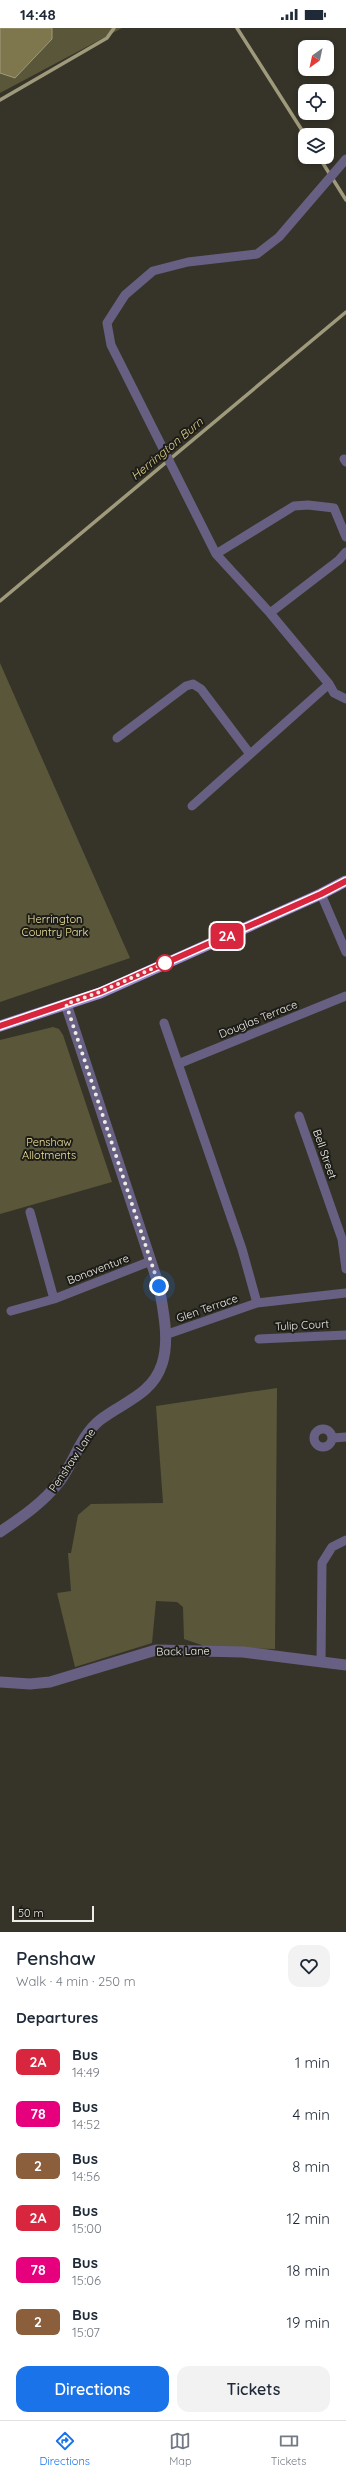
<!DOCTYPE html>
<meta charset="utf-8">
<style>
:root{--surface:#fff;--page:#f2f2f3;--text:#1f2937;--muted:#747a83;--line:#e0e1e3;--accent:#1a73e8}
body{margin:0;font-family:Quicksand,sans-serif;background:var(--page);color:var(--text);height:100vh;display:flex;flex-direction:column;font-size:15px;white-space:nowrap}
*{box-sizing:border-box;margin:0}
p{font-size:13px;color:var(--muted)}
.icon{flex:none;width:22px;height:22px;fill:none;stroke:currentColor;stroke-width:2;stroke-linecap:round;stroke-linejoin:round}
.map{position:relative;height:1904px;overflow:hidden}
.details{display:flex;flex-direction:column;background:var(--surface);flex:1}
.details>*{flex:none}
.badge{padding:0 8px;border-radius:6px;font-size:14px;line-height:26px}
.needle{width:26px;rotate:213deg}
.buttons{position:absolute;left:298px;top:12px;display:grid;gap:8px}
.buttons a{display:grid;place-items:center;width:36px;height:36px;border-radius:8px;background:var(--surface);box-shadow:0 2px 6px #0003;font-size:20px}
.scale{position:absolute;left:12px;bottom:10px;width:82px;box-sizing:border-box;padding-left:4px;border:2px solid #edece5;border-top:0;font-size:11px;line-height:14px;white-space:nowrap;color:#edece5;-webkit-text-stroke:3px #1d1c17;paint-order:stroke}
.you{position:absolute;width:20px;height:20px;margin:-10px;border:3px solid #fff;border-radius:50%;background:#1a73e8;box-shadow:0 0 0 6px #1a73e833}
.map>.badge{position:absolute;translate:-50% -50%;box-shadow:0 0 0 2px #fff}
h2{padding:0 16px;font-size:15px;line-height:36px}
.round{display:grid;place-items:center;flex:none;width:42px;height:42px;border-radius:12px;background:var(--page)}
.summary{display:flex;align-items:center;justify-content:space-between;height:68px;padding:0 16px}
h1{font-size:19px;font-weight:600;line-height:30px}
.action{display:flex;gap:8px;margin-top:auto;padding:8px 16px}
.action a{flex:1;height:46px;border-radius:12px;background:var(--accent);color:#fff;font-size:16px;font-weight:600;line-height:46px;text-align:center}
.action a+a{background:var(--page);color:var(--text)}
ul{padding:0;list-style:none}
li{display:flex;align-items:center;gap:12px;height:52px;padding:0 16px}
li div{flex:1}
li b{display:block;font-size:15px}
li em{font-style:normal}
li .badge{min-width:44px;font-weight:700;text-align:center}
.status{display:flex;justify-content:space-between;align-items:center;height:28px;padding:0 20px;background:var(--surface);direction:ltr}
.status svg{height:11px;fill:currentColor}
.tab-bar{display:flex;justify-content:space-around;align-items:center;height:56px;border-top:1px solid var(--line);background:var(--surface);font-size:11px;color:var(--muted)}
.tab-bar a{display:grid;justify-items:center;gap:2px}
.tab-bar .on{color:var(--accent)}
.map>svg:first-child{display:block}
</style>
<div class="status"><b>14:48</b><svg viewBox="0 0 49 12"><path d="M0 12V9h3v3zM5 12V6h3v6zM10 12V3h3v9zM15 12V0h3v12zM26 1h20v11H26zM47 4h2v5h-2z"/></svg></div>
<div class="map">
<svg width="346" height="1904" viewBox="0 0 346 1904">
<rect width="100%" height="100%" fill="#363429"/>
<!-- green -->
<path fill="#5a5639" d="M 0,0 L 122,0 L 0,65 Z
M 0,635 L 130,930 L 0,974 Z
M 53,999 L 59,1001 L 63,1007 L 112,1154 L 0,1186 L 0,1012 Z
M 277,1360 L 275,1621 L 207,1619 L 184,1611 L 183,1579 L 177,1574 L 156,1573 L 152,1615 L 75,1639 L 57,1565 L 71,1563 L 68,1525 L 71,1525 L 78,1487 L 91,1476 L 163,1475 L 156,1378 Z"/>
<!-- water -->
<path fill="#7e774d" stroke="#9f9a7b" d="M 0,0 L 52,0 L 52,11 L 15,50 L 0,45 Z"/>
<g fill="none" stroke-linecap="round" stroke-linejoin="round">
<!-- stream -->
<path stroke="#9f9a7b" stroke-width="3.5" d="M 237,0 L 305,107
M 0,72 L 107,10 L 114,0
M 319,129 L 346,172
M 0,573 L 346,284"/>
<!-- minor -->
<path stroke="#686082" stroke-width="9" d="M 344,431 L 346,434
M 216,526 L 294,478 L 308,477 L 334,480 L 346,509
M 270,585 L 339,532 L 346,524
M 329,656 L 334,665 L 346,671
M 117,710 L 186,658 L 193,656 L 201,661 L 250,726
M 192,778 L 329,656 L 270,585 L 216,526 L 111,317 L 107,295 L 125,267 L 153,243 L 188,234 L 257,226 L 279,209 L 346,131
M 321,866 L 346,924
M 164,995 L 242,1221 L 257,1275
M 178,1036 L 346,968
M 299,1088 L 342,1211 L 346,1241
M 30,1184 L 54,1271
M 11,1283 L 54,1271 L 151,1233
M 165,1307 L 257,1275 L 346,1265
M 259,1311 L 346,1307
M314 1410a9 9 0 1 1 18 0a9 9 0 1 1-18 0Z
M 333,1410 L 346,1409
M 321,1634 L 322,1535 L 332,1519 L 346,1512"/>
<!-- tertiary -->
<path stroke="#686082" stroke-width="11" d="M 0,1504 C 22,1489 44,1474 60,1453 C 74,1434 81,1407 100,1392 C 123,1374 152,1367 162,1336 C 170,1312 163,1282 159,1258 L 66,976
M 0,1654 L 30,1656 L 50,1654 L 156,1622 L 243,1624 L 346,1637"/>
<!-- primary -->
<path stroke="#9b8acf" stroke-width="11" d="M 0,998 L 100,965 L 321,866 L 346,853"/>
</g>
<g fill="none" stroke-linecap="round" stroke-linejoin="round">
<!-- line casing -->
<g stroke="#fff" stroke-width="9">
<path id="line" d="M 0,998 L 100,964 L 321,866 L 346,853"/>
</g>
<!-- line -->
<use href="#line" stroke="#d7263d" stroke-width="6"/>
<!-- walk -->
<path stroke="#edece5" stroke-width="4" stroke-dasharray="0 7.2" d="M 159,1258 L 66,976 L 100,964 L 165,935"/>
</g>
<!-- markers -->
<circle fill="#fff" stroke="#d7263d" stroke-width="2" cx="165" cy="935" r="8"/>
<g text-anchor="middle" stroke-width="4" stroke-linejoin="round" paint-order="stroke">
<!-- park labels -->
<g font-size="11" fill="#f0e49f" stroke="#1d1c17">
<text x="55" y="895">Herrington<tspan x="55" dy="13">Country Park</tspan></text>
<text x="49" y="1118">Penshaw<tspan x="49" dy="13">Allotments</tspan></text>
</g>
<!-- street labels -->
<g font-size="11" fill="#edece5" stroke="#1d1c17">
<text transform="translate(258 991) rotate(-22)" y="4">Douglas Terrace</text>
<text transform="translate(325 1126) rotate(71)" y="4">Bell Street</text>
<text transform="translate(98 1241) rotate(-21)" y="4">Bonaventure</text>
<text transform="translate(207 1280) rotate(-19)" y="4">Glen Terrace</text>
<text transform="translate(302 1297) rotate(-3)" y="4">Tulip Court</text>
<text transform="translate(72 1432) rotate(-56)" y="4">Penshaw Lane</text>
<text transform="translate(183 1623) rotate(-1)" y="4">Back Lane</text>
</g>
<!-- water labels -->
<g font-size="12" font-style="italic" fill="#ddd18c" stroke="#1d1c17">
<text transform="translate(167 421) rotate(-40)" y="4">Herrington Burn</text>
</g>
</g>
</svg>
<div class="buttons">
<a><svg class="needle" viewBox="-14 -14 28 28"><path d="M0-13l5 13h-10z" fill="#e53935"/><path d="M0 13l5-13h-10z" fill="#747a83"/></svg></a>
<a><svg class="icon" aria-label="locate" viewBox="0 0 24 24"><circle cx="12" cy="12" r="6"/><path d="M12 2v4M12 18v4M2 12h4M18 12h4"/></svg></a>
<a><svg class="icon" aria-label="layers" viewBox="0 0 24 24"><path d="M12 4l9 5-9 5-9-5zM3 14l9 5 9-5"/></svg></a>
</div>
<div class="scale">50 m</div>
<div class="you" style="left:159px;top:1258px"></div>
<b class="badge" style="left:227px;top:908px;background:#d7263d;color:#fff">2A</b>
</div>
<section class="details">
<div class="summary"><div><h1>Penshaw</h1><p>Walk · 4 min · 250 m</p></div><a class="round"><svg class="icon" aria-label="heart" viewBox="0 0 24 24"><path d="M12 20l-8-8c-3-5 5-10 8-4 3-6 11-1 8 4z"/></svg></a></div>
<h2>Departures</h2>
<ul>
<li><span class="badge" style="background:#d7263d;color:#fff">2A</span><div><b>Bus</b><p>14:49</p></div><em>1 min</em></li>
<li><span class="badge" style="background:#e6007e;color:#fff">78</span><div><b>Bus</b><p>14:52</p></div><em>4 min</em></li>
<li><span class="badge" style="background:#8b5e3c;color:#fff">2</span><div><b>Bus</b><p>14:56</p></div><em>8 min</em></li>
<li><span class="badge" style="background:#d7263d;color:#fff">2A</span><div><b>Bus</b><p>15:00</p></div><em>12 min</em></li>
<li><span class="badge" style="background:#e6007e;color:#fff">78</span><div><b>Bus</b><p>15:06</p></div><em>18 min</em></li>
<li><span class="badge" style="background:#8b5e3c;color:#fff">2</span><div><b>Bus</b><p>15:07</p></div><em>19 min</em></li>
</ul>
<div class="action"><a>Directions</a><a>Tickets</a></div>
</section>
<nav class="tab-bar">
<a class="on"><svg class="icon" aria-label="directions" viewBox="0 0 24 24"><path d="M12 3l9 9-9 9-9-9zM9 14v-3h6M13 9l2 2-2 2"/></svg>Directions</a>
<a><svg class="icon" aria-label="map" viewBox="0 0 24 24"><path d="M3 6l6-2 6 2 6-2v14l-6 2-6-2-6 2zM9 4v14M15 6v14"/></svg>Map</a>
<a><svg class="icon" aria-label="tickets" viewBox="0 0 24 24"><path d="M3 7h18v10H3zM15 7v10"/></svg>Tickets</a>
</nav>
